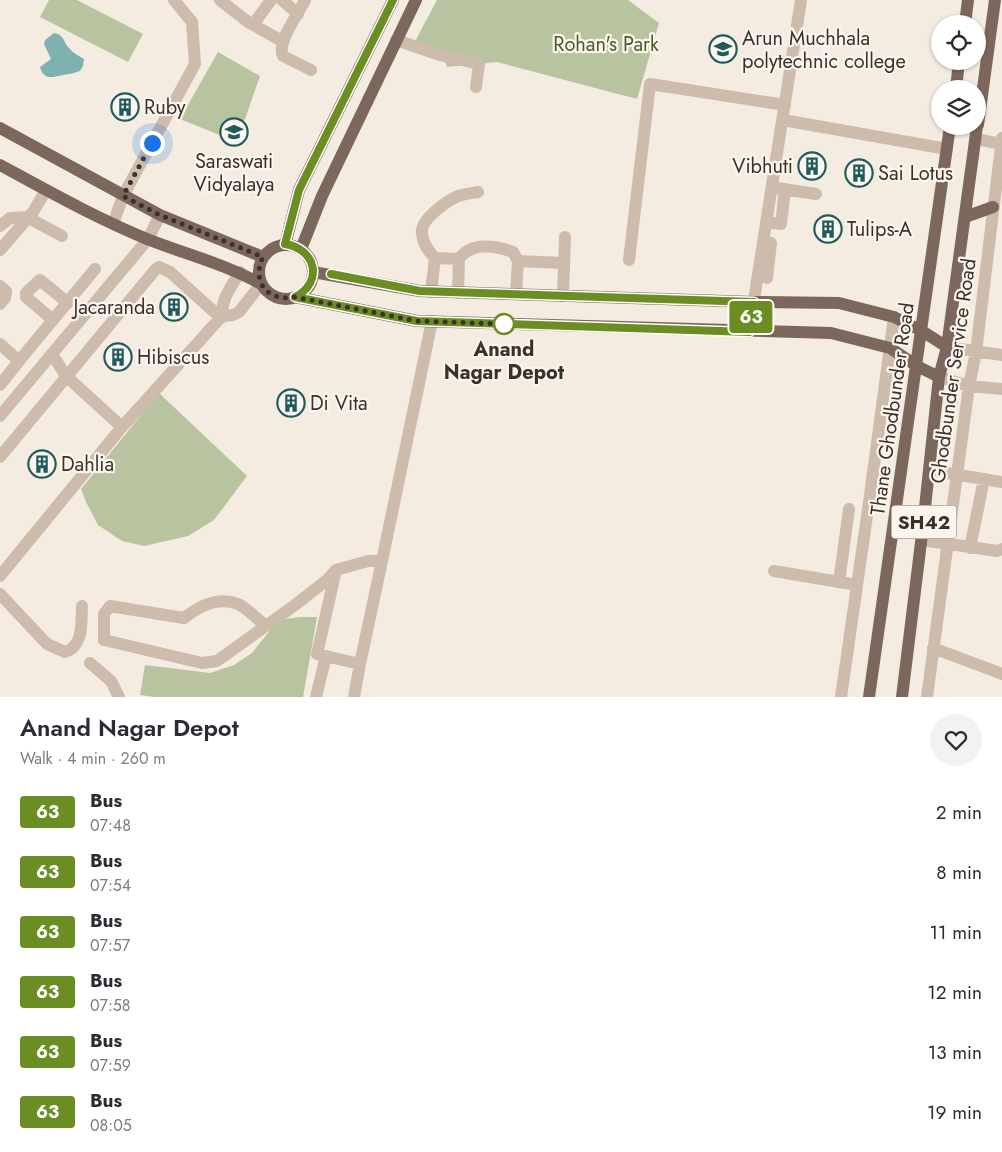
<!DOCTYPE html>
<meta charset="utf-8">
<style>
:root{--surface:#fff;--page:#f2f2f3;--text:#2b2b33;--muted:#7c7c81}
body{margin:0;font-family:Jost,sans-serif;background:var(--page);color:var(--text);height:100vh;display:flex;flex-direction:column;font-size:19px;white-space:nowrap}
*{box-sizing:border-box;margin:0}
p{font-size:16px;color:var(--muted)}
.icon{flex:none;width:28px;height:28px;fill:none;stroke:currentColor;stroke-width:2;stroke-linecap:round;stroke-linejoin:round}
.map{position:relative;height:697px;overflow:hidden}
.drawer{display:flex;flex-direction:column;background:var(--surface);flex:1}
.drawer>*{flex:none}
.badge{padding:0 10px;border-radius:4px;font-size:18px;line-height:32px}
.tools{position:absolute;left:931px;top:15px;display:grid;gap:10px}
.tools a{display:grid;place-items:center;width:55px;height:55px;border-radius:50%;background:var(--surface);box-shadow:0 1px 4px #0004;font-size:25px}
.you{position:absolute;width:25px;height:25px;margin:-12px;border:4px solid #fff;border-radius:50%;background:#1a73e8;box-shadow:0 0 0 8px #1a73e833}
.map>.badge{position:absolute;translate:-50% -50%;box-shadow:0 0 0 2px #fff}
.round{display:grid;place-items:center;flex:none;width:52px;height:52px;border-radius:26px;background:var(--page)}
.overview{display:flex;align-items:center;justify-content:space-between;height:85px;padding:0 20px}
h1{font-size:24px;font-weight:600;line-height:38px}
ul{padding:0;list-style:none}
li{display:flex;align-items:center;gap:15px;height:60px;padding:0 20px}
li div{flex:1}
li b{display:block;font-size:19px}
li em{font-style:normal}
li .badge{min-width:55px;font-weight:700;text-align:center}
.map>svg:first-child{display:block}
</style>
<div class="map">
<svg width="1002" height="697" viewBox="0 0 1002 697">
<rect width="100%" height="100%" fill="#f4ebe1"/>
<!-- green -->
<path fill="#b8c4a0" d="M 49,0 L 77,0 L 143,34 L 128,62 L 40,17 Z
M 437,0 L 628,0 L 659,23 L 637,99 L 497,62 L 447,67 L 443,55 L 411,49 Z
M 218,52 L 260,76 L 237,142 L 180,119 Z
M 159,393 L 247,476 L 214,520 L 188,536 L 144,546 L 122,541 L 98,525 L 86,502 L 81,489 Z
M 302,617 L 317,617 L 303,697 L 155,697 L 140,695 L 145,665 L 210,673 L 234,665 L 252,653 L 272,628 L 285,619 Z"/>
<!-- water -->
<path fill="#7fb0b2" d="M 54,33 C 65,35 63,42 69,48 C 73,53 79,56 84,59 L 83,66 L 80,71 C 75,73 69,74 63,75 C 53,77 44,81 40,67 L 51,59 L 44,44 L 45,40 Z"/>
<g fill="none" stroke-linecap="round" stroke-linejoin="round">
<!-- minor -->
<path stroke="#cdbbac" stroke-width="12" d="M 220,0 L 248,22 L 282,41
M 282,0 L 298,14
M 305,0 C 299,13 276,43 283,56 L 311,70
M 253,25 L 271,0
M 396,40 L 440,55 L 479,64 L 476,87
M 783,120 L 947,149
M 976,139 L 1002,144
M 777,188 L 816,194
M 766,222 L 781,224 L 785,189
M 113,224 L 123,196 L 195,64 L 192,22 L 174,0
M 0,226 L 10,218 L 27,217 L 62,236
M 0,250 L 33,212 L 46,190
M 435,258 L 459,259 C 471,242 495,245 513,252 L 518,261 L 564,263
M 629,260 L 650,84 L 785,105
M 767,278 L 771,243
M 0,286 L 6,291 L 5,298 L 0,304
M 431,292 L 435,258 C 429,252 423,243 422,234 C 419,220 447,201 458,196 C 464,194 472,193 478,192
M 458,293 L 459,259
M 516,294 L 518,261
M 563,296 L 565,237
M 222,316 C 221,299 231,287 240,272
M 53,320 L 26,297 L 26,293 L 40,280 L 68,303
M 749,332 L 801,0
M 0,344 L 19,361 L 0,385
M 947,347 L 1002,355
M 52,354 L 66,376 L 122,427 L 222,316 L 233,315 L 239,312 L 261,284
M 19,361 L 95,269
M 939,377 L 969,386 L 1002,389
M 0,416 L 148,239 L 160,215
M 0,457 L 155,270 L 159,267 L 170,272 L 221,318
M 929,470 L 1002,482
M 922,540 L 997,551 L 1002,549
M 970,548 L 984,479
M 336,570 L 317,654 L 360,664 L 382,561
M 774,571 L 857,585
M 0,576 L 122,427
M 839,582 L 849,509
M 0,594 L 47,644 L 65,652 C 84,646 81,623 82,606
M 266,626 C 257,619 247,608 238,604 C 218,596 199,606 184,618 L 110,606 L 104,614 L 104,640 L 202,663 L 217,661 L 295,605 L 327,580 L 336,570 L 368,561 L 382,561 L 432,321
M 933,648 L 1002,674
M 90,663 L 111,681 L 119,697
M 316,697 L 326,656
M 354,697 L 360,664
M 841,697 L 870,495 L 894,317
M 927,697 L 969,386 L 976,352 L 1002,138"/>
<!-- major -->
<path stroke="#7d675c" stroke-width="12" d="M 965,24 L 968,0
M 956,89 L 959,61
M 978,125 L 995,0
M 0,128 L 160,215 L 263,257
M 0,165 C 48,191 96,218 147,239 C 185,254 225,264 261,284
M 965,217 L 993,207
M 285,245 L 299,190 L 393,0
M259 272a27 27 0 1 1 54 0a27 27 0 1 1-54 0Z
M 301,249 L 322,196 L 416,0
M 313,272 L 420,291 L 754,302 L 839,303 L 894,317 L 922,331 L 947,347
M 295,297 L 417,321 L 831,333 L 890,348 L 917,366 L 939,377
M 869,697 L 950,126
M 902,697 L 923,526 L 939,377 L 947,347 L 977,126"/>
</g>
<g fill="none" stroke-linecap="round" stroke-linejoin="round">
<!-- line casing -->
<g stroke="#fff" stroke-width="11">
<path id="line" d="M 331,274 L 420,291 L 754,302 L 749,332 L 417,321 L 295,297 C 324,282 316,249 285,244 L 299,190 L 393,0"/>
</g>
<!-- line -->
<use href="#line" stroke="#6b8e23" stroke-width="8"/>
<!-- walk -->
<path stroke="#3b302b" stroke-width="5" stroke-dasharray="0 9" d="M 152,143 L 123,196 L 160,215 L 263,257 C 251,282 268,302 295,297 L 417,321 L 504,324"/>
</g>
<!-- icons -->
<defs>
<g id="university-ring" transform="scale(1.4375)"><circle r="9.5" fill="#fbf5ee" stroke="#1f5a5e" stroke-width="1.5"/><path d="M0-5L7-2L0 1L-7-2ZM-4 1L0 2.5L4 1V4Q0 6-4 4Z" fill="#1f5a5e"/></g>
<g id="building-ring" transform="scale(1.4375)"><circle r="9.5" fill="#fbf5ee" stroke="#1f5a5e" stroke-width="1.5"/><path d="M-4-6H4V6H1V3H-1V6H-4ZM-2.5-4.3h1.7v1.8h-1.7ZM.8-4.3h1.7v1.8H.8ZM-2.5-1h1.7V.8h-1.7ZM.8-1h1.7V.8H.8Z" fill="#1f5a5e"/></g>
<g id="school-ring" transform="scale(1.4375)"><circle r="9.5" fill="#fbf5ee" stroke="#1f5a5e" stroke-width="1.5"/><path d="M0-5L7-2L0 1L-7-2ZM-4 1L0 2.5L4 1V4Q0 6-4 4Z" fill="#1f5a5e"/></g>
</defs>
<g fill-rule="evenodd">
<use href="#university-ring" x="723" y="49"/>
<use href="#building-ring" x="125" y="107"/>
<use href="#school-ring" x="234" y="132"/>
<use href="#building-ring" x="812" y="166"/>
<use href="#building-ring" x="859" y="173"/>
<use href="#building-ring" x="828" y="229"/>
<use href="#building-ring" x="174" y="307"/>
<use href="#building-ring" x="118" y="357"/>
<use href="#building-ring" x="291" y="403"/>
<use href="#building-ring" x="42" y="464"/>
</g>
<!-- markers -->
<circle fill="#fff" stroke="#6b8e23" stroke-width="2.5" cx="504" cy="324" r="10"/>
<g text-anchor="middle" stroke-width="4.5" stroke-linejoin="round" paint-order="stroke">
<!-- shield labels -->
<rect fill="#fbf5ee" stroke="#756b66" stroke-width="1" x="891.5" y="505.5" width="65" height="33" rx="4"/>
<g font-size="19" font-weight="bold" fill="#3b302b">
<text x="924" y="529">SH42</text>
</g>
<!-- poi labels -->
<g font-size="20" fill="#3b302b" stroke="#fbf5ee" text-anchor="start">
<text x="742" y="45">Arun Muchhala<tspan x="742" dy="23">polytechnic college</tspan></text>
<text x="144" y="114">Ruby</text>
<text x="234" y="168" text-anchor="middle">Saraswati<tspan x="234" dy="23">Vidyalaya</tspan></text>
<text x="793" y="173" text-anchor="end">Vibhuti</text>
<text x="878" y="180">Sai Lotus</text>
<text x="847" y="236">Tulips-A</text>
<text x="155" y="314" text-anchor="end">Jacaranda</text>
<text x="137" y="364">Hibiscus</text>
<text x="310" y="410">Di Vita</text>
<text x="61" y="471">Dahlia</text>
</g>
<!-- park labels -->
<g font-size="20" fill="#4a5a2e" stroke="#fbf5ee">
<text x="606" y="51">Rohan's Park</text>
</g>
<!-- stop labels -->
<g font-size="20" font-weight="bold" fill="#3b302b" stroke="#fbf5ee">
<text x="504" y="356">Anand<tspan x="504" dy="23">Nagar Depot</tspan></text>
</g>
<!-- street labels -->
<g font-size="20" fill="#3b302b" stroke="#fbf5ee">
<text transform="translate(953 371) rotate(-82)" y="7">Ghodbunder Service Road</text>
<text transform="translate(892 409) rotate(-82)" y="7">Thane Ghodbunder Road</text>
</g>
</g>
</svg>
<div class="tools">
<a><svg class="icon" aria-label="locate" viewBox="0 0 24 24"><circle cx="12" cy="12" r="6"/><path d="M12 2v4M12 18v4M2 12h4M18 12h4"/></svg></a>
<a><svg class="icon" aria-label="layers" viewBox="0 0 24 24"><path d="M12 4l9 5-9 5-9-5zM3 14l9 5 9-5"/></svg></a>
</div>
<div class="you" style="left:152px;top:143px"></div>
<b class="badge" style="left:751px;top:317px;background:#6b8e23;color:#fff">63</b>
</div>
<section class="drawer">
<div class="overview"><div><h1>Anand Nagar Depot</h1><p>Walk · 4 min · 260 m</p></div><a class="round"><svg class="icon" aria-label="heart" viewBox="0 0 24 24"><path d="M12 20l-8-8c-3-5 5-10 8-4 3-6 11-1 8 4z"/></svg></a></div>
<ul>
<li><span class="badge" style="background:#6b8e23;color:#fff">63</span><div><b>Bus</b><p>07:48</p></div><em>2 min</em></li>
<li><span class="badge" style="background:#6b8e23;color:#fff">63</span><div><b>Bus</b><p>07:54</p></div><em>8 min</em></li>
<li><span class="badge" style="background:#6b8e23;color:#fff">63</span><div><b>Bus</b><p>07:57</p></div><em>11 min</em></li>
<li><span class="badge" style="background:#6b8e23;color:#fff">63</span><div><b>Bus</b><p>07:58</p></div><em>12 min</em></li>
<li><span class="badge" style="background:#6b8e23;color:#fff">63</span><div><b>Bus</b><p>07:59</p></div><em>13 min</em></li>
<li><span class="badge" style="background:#6b8e23;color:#fff">63</span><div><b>Bus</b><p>08:05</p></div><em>19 min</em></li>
</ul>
</section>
